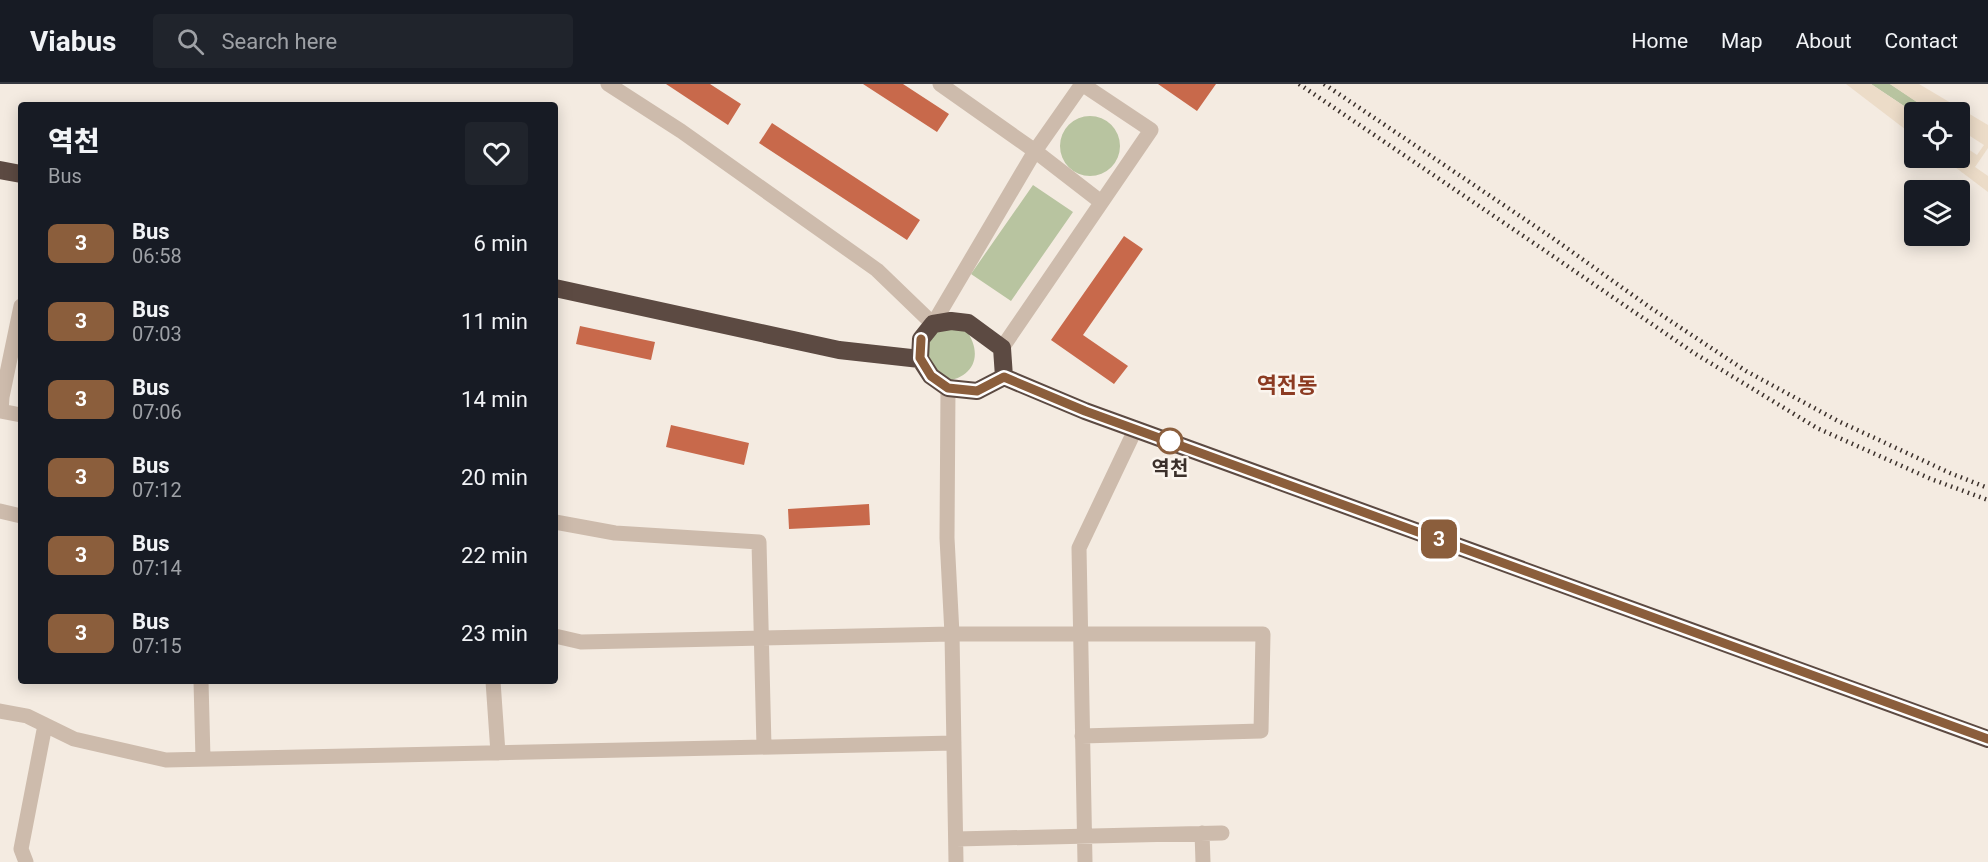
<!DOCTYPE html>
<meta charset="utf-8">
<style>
:root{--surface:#171b24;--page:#20242c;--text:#f1f3f6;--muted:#9ea1a6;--line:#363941}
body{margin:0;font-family:Roboto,"Noto Sans KR",sans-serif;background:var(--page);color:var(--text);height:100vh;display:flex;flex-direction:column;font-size:22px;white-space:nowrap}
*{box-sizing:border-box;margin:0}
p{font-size:20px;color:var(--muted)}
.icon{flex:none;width:33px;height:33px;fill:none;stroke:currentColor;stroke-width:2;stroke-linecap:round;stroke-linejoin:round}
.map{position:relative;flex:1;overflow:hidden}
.details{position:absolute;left:18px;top:18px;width:540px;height:582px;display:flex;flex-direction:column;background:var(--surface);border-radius:6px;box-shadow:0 3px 15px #0003}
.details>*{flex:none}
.badge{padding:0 12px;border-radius:9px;font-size:21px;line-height:39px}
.buttons{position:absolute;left:1904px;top:18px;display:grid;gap:12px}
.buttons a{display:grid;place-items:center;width:66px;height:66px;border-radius:6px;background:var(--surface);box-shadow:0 3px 15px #0003;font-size:30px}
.map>.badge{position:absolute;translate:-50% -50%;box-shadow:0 0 0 3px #fff}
.round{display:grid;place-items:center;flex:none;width:63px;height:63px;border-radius:6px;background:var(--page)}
.overview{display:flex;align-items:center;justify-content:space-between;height:102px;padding:0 30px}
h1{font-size:28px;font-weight:800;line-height:45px}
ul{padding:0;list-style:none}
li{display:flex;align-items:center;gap:18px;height:78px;padding:0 30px}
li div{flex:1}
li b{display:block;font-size:22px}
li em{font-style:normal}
li .badge{min-width:66px;font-weight:700;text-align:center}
header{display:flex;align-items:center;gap:36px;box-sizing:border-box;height:84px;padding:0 30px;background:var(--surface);border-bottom:2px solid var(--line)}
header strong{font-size:28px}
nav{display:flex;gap:33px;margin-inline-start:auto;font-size:21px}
.search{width:420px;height:54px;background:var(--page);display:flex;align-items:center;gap:15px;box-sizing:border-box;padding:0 21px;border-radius:6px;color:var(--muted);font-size:22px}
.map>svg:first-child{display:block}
</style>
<header>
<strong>Viabus</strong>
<div class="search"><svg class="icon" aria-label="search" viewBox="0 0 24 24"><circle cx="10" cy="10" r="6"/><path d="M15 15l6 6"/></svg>Search here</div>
<nav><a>Home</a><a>Map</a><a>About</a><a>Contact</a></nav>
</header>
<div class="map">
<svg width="1988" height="778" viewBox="0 0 1988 778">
<rect width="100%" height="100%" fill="#f4ebe1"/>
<!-- green -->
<path fill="#b8c4a0" d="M 1871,0 L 1890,0 L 1919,19 L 1913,28 Z
M1060 62a30 30 0 1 1 60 0a30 30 0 1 1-60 0Z
M 1033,101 L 1073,128 L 1011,217 L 971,190 Z
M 931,241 L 966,246 C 985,272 972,297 940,297 L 917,261 Z"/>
<!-- plaza -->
<path fill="#ecdcc8" d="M 1846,0 L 1871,0 L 1913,28 L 1918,19 L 1890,0 L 1919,0 L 1988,41 L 1988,64 L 1975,83 L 1988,92 L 1988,108 L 1943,74 L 1959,74 L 1959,59 L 1977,71 L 1984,61 L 1959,45 L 1959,28 L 1914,28 L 1914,52 Z"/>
<!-- building -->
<path fill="#c8694b" d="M 666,0 L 710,0 L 741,20 L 728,41 Z
M 863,0 L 903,0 L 949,30 L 937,48 Z
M 1158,0 L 1216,0 L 1197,27 Z
M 772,39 L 920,136 L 907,156 L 759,59 Z
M 1124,152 L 1143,165 L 1083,251 L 1128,282 L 1114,300 L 1051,256 Z
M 580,242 L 655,258 L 651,276 L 576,260 Z
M 671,341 L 749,359 L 744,381 L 666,363 Z
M 869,420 L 870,441 L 789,445 L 788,425 Z"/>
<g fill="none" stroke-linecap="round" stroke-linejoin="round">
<!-- minor -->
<path stroke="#cdbbac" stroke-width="15" d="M 608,0 L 681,47 L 877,186 L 933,240 L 1035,67 L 1082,0 L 1151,46 L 1002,264
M 940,0 L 1035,67 L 1101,118
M 21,222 L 2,313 L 1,327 L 21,331
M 948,304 L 947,454 L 952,550 L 956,778
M 0,427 L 21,432
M 555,438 L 615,449 L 759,458 L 764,663
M 555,552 L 581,558 L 952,550 L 1263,550 L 1261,647 L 1082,652
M 201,597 L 203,675
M 493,597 L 498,669
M 0,627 L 27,632 L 74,655 L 166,676 L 954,659
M 1202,749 L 1203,778
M 956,755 L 1222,749
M 26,778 L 21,765 L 45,641
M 1085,778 L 1079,464 L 1136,344"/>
<!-- highway -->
<path stroke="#5c4a42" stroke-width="18" d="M 0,86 L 21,90
M 555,204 L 839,266 L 920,275
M 951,237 L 968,239 L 1002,264 L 1004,293 L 977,307 L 948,304 L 931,292 L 920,275 L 921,255 L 933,240 Z
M 1004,293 L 1085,327 L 1988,655"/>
<!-- rail -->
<path stroke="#3b302b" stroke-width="4.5" stroke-dasharray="1.5 4.5" stroke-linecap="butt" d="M 1299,0 L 1544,166 L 1694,269 L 1817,344 L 1931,395 L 1988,416
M 1324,0 L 1554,155 L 1648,222 L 1746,287 L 1838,337 L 1950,389 L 1988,404"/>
</g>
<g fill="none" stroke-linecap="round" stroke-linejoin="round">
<!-- line casing -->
<g stroke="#fff" stroke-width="14">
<path id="line" d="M 921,255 L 920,274 L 931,292 L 948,304 L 977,307 L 1004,293 L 1085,327 L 1988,655"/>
</g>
<!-- line -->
<use href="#line" stroke="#8b5e3c" stroke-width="9"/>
</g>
<!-- markers -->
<circle fill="#fff" stroke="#8b5e3c" stroke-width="3" cx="1170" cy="357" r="12"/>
<g text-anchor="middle" stroke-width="5" stroke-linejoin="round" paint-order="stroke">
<!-- stop labels -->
<g font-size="20" font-weight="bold" fill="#3b302b" stroke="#fbf5ee">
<text x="1170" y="391">역천</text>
</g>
<!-- quarter labels -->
<g font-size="22" font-weight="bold" fill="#8c3b22" stroke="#fbf5ee">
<text x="1287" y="309">역전동</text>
</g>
</g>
</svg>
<div class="buttons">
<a><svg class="icon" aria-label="locate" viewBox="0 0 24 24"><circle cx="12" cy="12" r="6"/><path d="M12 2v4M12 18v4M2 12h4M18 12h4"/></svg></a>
<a><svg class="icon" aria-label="layers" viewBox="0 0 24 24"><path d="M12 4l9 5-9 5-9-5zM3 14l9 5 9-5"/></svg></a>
</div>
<b class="badge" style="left:1439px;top:455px;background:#8b5e3c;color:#fff">3</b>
<section class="details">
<div class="overview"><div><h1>역천</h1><p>Bus</p></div><a class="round"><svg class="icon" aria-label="heart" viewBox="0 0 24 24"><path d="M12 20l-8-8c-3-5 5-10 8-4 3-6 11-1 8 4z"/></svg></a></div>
<ul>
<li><span class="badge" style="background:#8b5e3c;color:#fff">3</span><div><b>Bus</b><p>06:58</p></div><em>6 min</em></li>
<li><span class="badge" style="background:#8b5e3c;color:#fff">3</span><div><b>Bus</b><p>07:03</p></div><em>11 min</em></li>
<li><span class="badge" style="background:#8b5e3c;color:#fff">3</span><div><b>Bus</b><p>07:06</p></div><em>14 min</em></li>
<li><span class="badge" style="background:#8b5e3c;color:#fff">3</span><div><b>Bus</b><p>07:12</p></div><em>20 min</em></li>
<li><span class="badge" style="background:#8b5e3c;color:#fff">3</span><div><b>Bus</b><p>07:14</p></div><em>22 min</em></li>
<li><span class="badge" style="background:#8b5e3c;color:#fff">3</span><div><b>Bus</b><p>07:15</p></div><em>23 min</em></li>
</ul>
</section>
</div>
